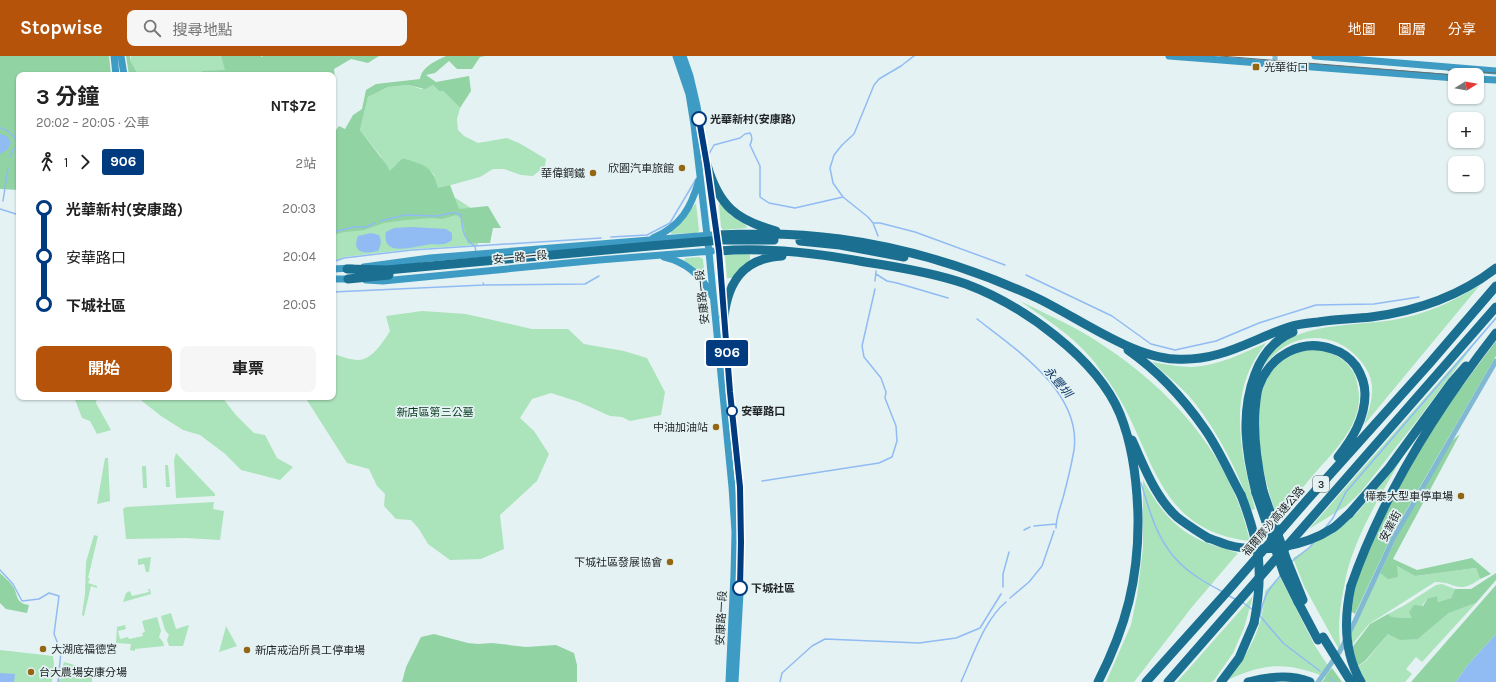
<!DOCTYPE html>
<html lang="zh-TW">
<meta charset="utf-8">
<style>
:root{--surface:#fff;--page:#f6f6f6;--text:#222;--muted:#767676;--accent:#b45309}
body{margin:0;font-family:Karla,"Noto Sans TC",sans-serif;background:var(--page);color:var(--text);height:100vh;display:flex;flex-direction:column;font-size:15px;white-space:nowrap}
*{box-sizing:border-box;margin:0}
p{font-size:13px;color:var(--muted)}
.icon{flex:none;width:22px;height:22px;fill:none;stroke:currentColor;stroke-width:2;stroke-linecap:round;stroke-linejoin:round}
.map{position:relative;flex:1;overflow:hidden}
.side{position:absolute;left:16px;top:16px;width:320px;height:328px;display:flex;flex-direction:column;background:var(--surface);border-radius:8px;box-shadow:0 1px 3px #0004}
.side>*{flex:none}
.badge{padding:0 8px;border-radius:3px;font-size:14px;line-height:26px}
.needle{width:26px;rotate:79deg}
.buttons{position:absolute;left:1448px;top:12px;display:grid;gap:8px}
.buttons a{display:grid;place-items:center;width:36px;height:36px;border-radius:8px;background:var(--surface);box-shadow:0 1px 3px #0004;font-size:20px}
.map>.badge{position:absolute;translate:-50% -50%;box-shadow:0 0 0 2px #fff}
.legs{display:flex;align-items:center;gap:6px;height:44px;padding:0 20px;font-size:13px}
.legs p{margin-inline-start:auto}
.headline{display:flex;align-items:center;justify-content:space-between;height:68px;padding:0 20px}
h1{font-size:22px;font-weight:700;line-height:30px}
.button{display:flex;gap:8px;margin-top:auto;padding:8px 20px}
.button a{flex:1;height:46px;border-radius:8px;background:var(--accent);color:#fff;font-size:16px;font-weight:700;line-height:46px;text-align:center}
.button a+a{background:var(--page);color:var(--text)}
ul{padding:0 20px;list-style:none}
li{display:flex;align-items:center;gap:14px;height:48px;font-size:15px}
li i{display:grid;place-items:center;width:6px;height:100%;margin:0 5px;background:currentColor}
li i::after{content:'';width:10px;height:10px;margin:-5px;border:3px solid;border-radius:50%;background:var(--surface)}
li p{margin-inline-start:auto}
li:first-child i{background:linear-gradient(#0000 50%,currentColor 0)}
li:last-child i{background:linear-gradient(currentColor 50%,#0000 0)}
header{display:flex;align-items:center;gap:24px;box-sizing:border-box;height:56px;padding:0 20px;background:var(--accent);color:#fff}
header strong{font-size:19px}
nav{display:flex;gap:22px;margin-inline-start:auto;font-size:14px}
.search{width:280px;height:36px;background:var(--page);display:flex;align-items:center;gap:10px;box-sizing:border-box;padding:0 14px;border-radius:8px;color:var(--muted);font-size:15px}
.map>svg:first-child{display:block}
</style>
<header>
<strong>Stopwise</strong>
<div class="search"><svg class="icon" aria-label="search" viewBox="0 0 24 24"><circle cx="10" cy="10" r="6"/><path d="M15 15l6 6"/></svg>搜尋地點</div>
<nav><a>地圖</a><a>圖層</a><a>分享</a></nav>
</header>
<div class="map">
<svg width="1496" height="626" viewBox="0 0 1496 626">
<rect width="100%" height="100%" fill="#e5f2f3"/>
<!-- green -->
<path fill="#abe3ba" fill-rule="evenodd" d="M 131,0 L 221,0 L 226,15 L 202,15 L 194,19 L 138,19 L 130,4 Z
M 408,29 L 421,33 L 433,29 L 439,35 L 443,35 L 460,52 L 457,63 L 458,74 L 464,80 L 478,87 L 507,82 L 519,87 L 546,103 L 545,110 L 533,120 L 521,119 L 504,113 L 493,113 L 480,121 L 440,132 L 471,152 L 478,163 L 478,189 L 412,193 L 344,201 L 333,206 L 333,100 L 382,102 L 360,74 L 368,41 L 388,31 ZM 403,102 C 416,106 426,109 435,120 L 399,105 Z
M 696,147 L 699,175 L 696,177 L 671,178 L 671,176 Z
M 719,148 L 721,148 L 730,159 L 746,169 L 747,172 L 723,174 L 721,171 Z
M 749,198 L 750,199 L 750,204 L 738,214 L 732,222 L 727,222 L 725,199 Z
M 699,201 L 703,203 L 703,205 L 705,219 L 703,221 L 684,205 L 685,202 Z
M 1480,229 L 1364,369 C 1368,357 1373,343 1372,330 C 1371,319 1365,309 1357,301 C 1338,280 1308,276 1284,291 C 1276,296 1270,303 1264,309 C 1267,305 1270,298 1274,294 C 1302,266 1357,270 1393,264 C 1427,258 1452,246 1480,229 Z
M 1020,245 C 1040,255 1060,264 1080,275 C 1146,313 1207,370 1236,441 C 1242,455 1246,470 1250,485 C 1152,474 1155,391 1109,326 C 1103,318 1097,309 1091,302 C 1072,279 1044,262 1020,245 Z
M 422,255 L 466,258 L 532,273 L 568,273 L 584,288 L 624,295 L 647,302 L 665,336 L 661,359 L 630,365 L 622,361 L 610,360 L 579,346 L 551,337 L 532,343 L 520,362 L 534,375 L 549,398 L 537,425 L 500,459 L 504,493 L 481,503 L 450,504 L 428,488 L 419,473 L 411,464 L 396,463 L 384,450 L 385,438 L 377,430 L 369,413 L 347,407 L 305,341 L 333,341 L 333,298 C 341,300 350,304 358,304 C 372,304 383,286 390,275 L 386,260 Z
M 1484,275 L 1419,362 L 1360,437 L 1346,450 L 1309,473 Z
M 1266,287 C 1260,295 1254,304 1250,313 C 1230,356 1244,410 1255,453 L 1251,454 C 1238,415 1219,378 1194,346 C 1182,331 1166,319 1152,306 C 1165,308 1179,311 1192,311 C 1218,310 1243,297 1266,287 Z
M 1311,293 C 1329,295 1344,300 1354,317 C 1356,322 1357,326 1358,332 C 1365,366 1334,395 1314,418 C 1302,433 1289,448 1277,462 C 1260,410 1232,308 1311,293 Z
M 74,341 L 97,341 L 96,347 L 111,374 L 97,378 L 90,365 L 82,362 Z
M 141,341 L 222,341 L 235,358 L 254,377 L 265,379 L 277,402 L 293,411 L 280,424 L 241,414 L 224,397 L 200,379 L 183,374 L 161,360 L 142,345 Z
M 176,397 L 215,438 L 215,440 L 176,442 L 174,404 Z
M 1403,400 C 1383,435 1361,470 1349,509 C 1346,518 1345,527 1343,536 C 1339,557 1337,578 1342,599 L 1304,530 L 1293,502 L 1309,492 L 1315,486 L 1332,478 L 1357,457 Z
M 105,402 L 108,402 L 110,445 L 97,448 Z
M 165,409 L 168,409 L 170,431 L 166,431 Z
M 142,410 L 146,410 L 147,432 L 143,432 Z
M 1143,424 C 1156,447 1170,468 1194,481 C 1208,489 1224,492 1238,497 L 1192,551 L 1134,626 L 1106,626 L 1131,569 L 1137,540 L 1143,492 Z
M 214,446 L 213,453 L 224,455 L 220,484 L 186,482 L 126,483 L 123,453 L 126,451 Z
M 94,479 L 98,480 L 88,522 L 90,522 L 88,527 L 97,530 L 97,532 L 91,530 L 84,560 L 82,559 L 85,538 L 86,506 Z
M 151,501 L 149,516 L 146,516 L 144,508 L 138,509 L 138,503 Z
M 1397,510 L 1415,520 L 1476,512 L 1480,523 C 1458,539 1457,526 1435,526 L 1369,568 L 1350,591 L 1348,580 L 1380,517 L 1388,522 Z
M 1280,521 L 1315,590 L 1339,626 C 1294,608 1272,603 1228,624 C 1250,595 1263,572 1265,535 Z
M 1442,528 L 1455,533 L 1451,542 L 1438,546 L 1436,540 L 1428,542 L 1412,562 L 1392,561 L 1388,558 L 1405,549 L 1436,529 Z
M 148,533 L 150,533 L 151,538 L 123,546 L 126,537 L 130,535 L 132,540 L 149,536 Z
M 1253,540 L 1244,572 L 1233,597 L 1215,623 L 1212,626 L 1177,626 Z
M 1476,547 L 1422,606 L 1416,601 L 1406,613 L 1412,618 L 1405,626 L 1364,626 L 1357,611 L 1366,605 L 1388,578 L 1418,583 L 1449,557 Z
M 171,557 L 176,573 L 189,569 L 183,590 L 169,590 L 167,584 L 169,579 L 165,574 L 161,560 Z
M 157,561 L 161,575 L 159,581 L 163,586 L 164,590 L 135,593 L 135,595 L 130,594 L 131,588 L 116,587 L 117,571 L 125,569 L 126,573 L 118,575 L 120,583 L 128,581 L 129,583 L 143,580 L 142,577 L 145,576 L 142,565 Z
M 226,570 L 237,590 L 219,596 Z
M 0,594 L 53,600 L 54,608 L 52,626 L 0,626 Z
M 64,606 L 92,614 L 92,626 L 58,626 Z"/>
<!-- forest -->
<path fill="#92d3a4" d="M 0,0 L 109,0 L 111,19 L 19,19 L 19,134 L 0,133 Z
M 126,0 L 130,0 L 130,4 L 137,17 L 136,19 L 129,19 Z
M 221,0 L 261,0 L 262,1 L 263,0 L 379,0 L 368,7 L 351,3 L 334,13 L 335,22 L 333,25 L 333,19 L 194,19 L 202,15 L 225,14 Z
M 446,0 L 485,0 L 480,1 L 472,13 L 457,13 L 449,5 L 435,17 L 426,19 L 436,26 L 469,20 L 471,35 L 460,52 L 443,35 L 439,35 L 433,29 L 425,33 L 408,29 L 388,31 L 368,41 L 360,74 L 388,111 L 389,115 C 395,112 397,106 403,102 C 424,109 432,109 438,132 L 450,129 L 459,153 L 488,150 L 501,172 L 493,172 L 490,187 L 468,187 L 461,162 L 456,159 L 442,163 L 431,162 L 406,164 L 384,167 L 364,174 L 344,176 L 333,179 L 333,78 L 339,70 L 345,73 L 353,59 L 362,53 L 366,34 L 376,28 L 420,23 C 422,11 435,5 446,0 Z
M 1496,285 L 1496,300 L 1393,477 L 1355,558 L 1349,554 L 1358,514 L 1394,433 L 1433,369 Z
M 1460,378 L 1393,503 L 1417,514 L 1472,502 L 1491,518 L 1480,523 L 1476,512 L 1415,520 L 1397,510 L 1398,521 L 1388,523 L 1380,517 L 1398,478 L 1452,385 Z
M 0,517 C 4,521 8,524 12,529 C 19,538 14,547 29,549 L 27,557 L 6,553 L 0,547 Z
M 1496,517 L 1496,524 L 1476,547 L 1449,557 L 1418,583 L 1400,584 L 1388,578 L 1365,605 L 1356,611 L 1351,593 L 1370,568 L 1388,558 L 1392,561 L 1412,562 L 1409,556 L 1414,549 L 1423,550 L 1428,542 L 1437,540 L 1438,546 L 1451,542 L 1455,533 L 1471,533 Z
M 1496,529 L 1496,578 L 1467,610 L 1456,626 L 1411,626 Z
M 434,578 L 468,587 L 478,588 L 492,587 L 526,591 L 556,589 L 574,597 L 577,609 L 577,626 L 402,626 L 406,611 L 421,581 Z
M 1332,612 L 1342,626 L 1322,626 Z"/>
<!-- water -->
<path fill="#90bbf3" d="M 0,78 L 7,80 L 11,87 L 7,94 L 0,98 Z
M 411,171 L 446,173 L 452,177 L 452,184 C 444,191 435,187 426,189 C 412,191 381,201 386,176 L 394,172 Z
M 371,177 L 379,179 C 382,185 381,189 378,195 C 366,198 351,198 358,180 Z
M 1496,578 L 1496,626 L 1456,626 L 1467,610 Z
M 0,617 L 15,618 L 14,626 L 0,626 Z"/>
<g fill="none" stroke-linecap="round" stroke-linejoin="round">
<!-- stream -->
<path stroke="#90bbf3" stroke-width="1.5" d="M 0,72 C 10,74 14,80 19,89 L 13,94 L 10,101
M 709,98 L 714,89 L 740,82 L 745,78 L 750,77 C 753,81 752,85 750,89 L 760,110 L 760,141 L 769,147 L 795,152 L 843,141
M 3,145 L 8,112
M 0,153 L 19,159
M 380,165 L 405,159 L 438,160 L 450,157 L 456,157 L 461,159 C 462,171 463,184 475,190 L 601,182
M 874,167 L 880,167 L 915,176 L 1005,209
M 333,176 L 354,171 L 366,171 L 375,167
M 878,180 L 873,167 L 868,161 L 843,141 L 833,127 L 830,112 L 834,99 L 842,89 L 854,78 L 874,29 L 879,23 L 901,10 L 914,0
M 611,181 L 647,179 L 670,167 L 696,123
M 333,206 L 344,202 L 412,194 L 475,190 L 476,196
M 876,218 L 887,225 L 897,227 L 948,242
M 1026,219 L 1112,260 L 1151,288 L 1175,294 L 1216,285 L 1259,267 L 1316,249 L 1374,248 L 1419,241
M 875,225 L 876,215
M 483,227 L 484,229 L 585,228 L 599,220
M 333,236 L 484,229
M 977,263 C 1017,294 1082,337 1074,394 C 1071,411 1067,427 1063,442 C 1060,452 1056,462 1056,472
M 762,425 L 879,407 L 892,401 L 897,385 L 896,370 L 885,342 L 886,336 L 881,322 L 864,301 L 862,290 L 875,233
M 1141,427 C 1149,453 1156,481 1175,502 C 1188,517 1206,527 1223,536
M 1034,470 L 1056,468
M 1325,472 L 1333,462 L 1346,436 L 1496,262
M 1024,474 L 1030,471
M 1291,506 L 1310,491 L 1314,486
M 0,514 L 13,528 L 22,545 L 39,543 L 49,537 L 59,540 L 54,578 L 61,596 L 58,626
M 1003,531 L 1003,518 L 1009,496
M 1229,540 L 1237,544
M 1010,542 L 1029,526 L 1042,510 L 1054,475
M 1242,546 L 1253,554
M 1260,560 C 1264,540 1267,535 1280,520
M 1261,561 L 1283,587 L 1320,615
M 1330,622 L 1335,626
M 780,626 L 782,617 L 812,590 L 825,583 L 919,587 L 956,582 L 980,572 L 1001,538
M 961,626 C 973,600 984,564 1006,546"/>
<!-- street -->
<path stroke="#81b8d2" stroke-width="5" d="M 1275,9 L 1275,0
M 1318,626 L 1340,595 L 1355,565 L 1394,481 L 1496,305"/>
<!-- secondary -->
<path stroke="#3e9bc3" stroke-width="7" d="M 114,0 L 116,19
M 121,0 L 124,19
M 676,0 L 689,38 L 694,69 L 709,196 L 732,431 L 735,476 L 734,518 L 729,626
M 683,0 L 690,20 L 697,50 L 707,109 L 717,179 L 732,355 L 740,431 L 741,519 L 735,626
M 1169,0 L 1455,22
M 1315,0 L 1496,15
M 1477,23 L 1496,24
M 653,182 C 681,170 691,152 699,124
M 664,201 C 686,206 702,220 712,240
M 364,211 L 430,202 L 711,179
M 333,213 L 352,212
M 333,223 L 352,223
M 366,224 L 383,225 L 599,204 L 712,195"/>
<!-- highway -->
<path stroke="#1b6f90" stroke-width="9" d="M 707,109 C 719,150 736,164 776,175
M 717,179 C 758,177 799,177 840,183 C 908,192 974,213 1037,242 C 1077,261 1131,301 1175,303 C 1220,306 1250,284 1289,271 C 1298,268 1309,267 1318,266 C 1335,263 1353,263 1371,261 C 1416,255 1460,240 1496,212
M 800,185 L 840,189 L 904,201
M 719,195 C 767,191 817,197 865,206 C 899,211 934,217 966,228 C 1022,249 1097,302 1120,358 C 1133,390 1137,426 1138,460 C 1139,522 1126,571 1098,626
M 724,261 C 728,225 744,202 782,200
M 1128,294 C 1158,315 1183,342 1204,372 C 1219,393 1229,417 1241,439
M 1132,384 C 1144,410 1155,441 1177,461 C 1187,469 1197,475 1208,482
M 1263,435 C 1257,408 1253,382 1255,354 C 1256,346 1256,338 1259,330 C 1270,300 1301,282 1332,293 C 1342,296 1350,302 1356,310 C 1361,318 1365,328 1365,338 C 1365,363 1352,383 1338,401
M 1256,437 C 1246,397 1240,357 1255,318 C 1262,299 1274,284 1293,276
M 1349,458 L 1389,412 L 1452,326 L 1466,310
M 1351,530 C 1383,438 1436,354 1496,277
M 1298,546 L 1318,584
M 1146,626 L 1226,537 L 1308,443 L 1429,308 L 1496,230
M 1168,626 L 1496,251
M 1221,626 L 1239,602 L 1254,567
M 1248,626 C 1267,621 1291,618 1310,626"/>
<!-- tram -->
<path stroke="#666d6e" stroke-width="1" d="M 1220,0 L 1455,19
M 1448,14 L 1496,17"/>
<!-- highway-bridge -->
<path stroke="#1b6f90" stroke-width="9" d="M 347,213 L 387,214 L 650,190 L 721,184 L 774,184
M 348,223 L 389,219
M 1263,435 L 1286,502 L 1303,544
M 1256,437 L 1284,518 L 1298,546
M 1241,439 C 1260,488 1264,516 1254,567
M 1208,482 C 1215,484 1221,487 1228,489 C 1261,498 1304,491 1333,472 C 1339,468 1344,462 1349,458
M 1351,530 C 1344,562 1344,597 1361,626
M 1323,581 L 1351,626"/>
</g>
<g fill="none" stroke-linecap="round" stroke-linejoin="round">
<!-- line-1 casing -->
<g stroke="#fff" stroke-width="9">
<path id="line-1" d="M 699,63 L 707,109 L 719,195 L 730,336 L 740,431 L 741,486 L 740,532"/>
</g>
<!-- line-1 -->
<use href="#line-1" stroke="#003b80" stroke-width="6"/>
</g>
<!-- markers -->
<g fill="#946614" stroke="#e5f2f3" stroke-width="1.5">
<rect x="1252" y="7" width="8" height="8" rx="2"/>
<circle cx="682" cy="112" r="4"/>
<circle cx="593" cy="117" r="4"/>
<circle cx="716" cy="371" r="4"/>
<circle cx="1461" cy="440" r="4"/>
<circle cx="670" cy="506" r="4"/>
<circle cx="43" cy="593" r="4"/>
<circle cx="247" cy="594" r="4"/>
<circle cx="31" cy="616" r="4"/>
</g>
<g fill="#fff" stroke="#003b80" stroke-width="2">
<circle cx="699" cy="63" r="7"/>
<circle cx="732" cy="355" r="5"/>
<circle cx="740" cy="532" r="7"/>
</g>
<g text-anchor="middle" stroke-width="3.5" stroke-linejoin="round" paint-order="stroke">
<!-- shield labels -->
<rect fill="#e5f2f3" stroke="#5a6162" stroke-width="1" x="1313" y="420" width="16" height="16" rx="3"/>
<g font-size="10" font-weight="bold" fill="#1f2324">
<text x="1321" y="432">3</text>
</g>
<!-- poi labels -->
<g font-size="11" fill="#1f2324" stroke="#e5f2f3" text-anchor="end">
<text x="1264" y="15" text-anchor="start">光華街口</text>
<text x="674" y="116">欣園汽車旅館</text>
<text x="585" y="121">華偉鋼鐵</text>
<text x="708" y="375">中油加油站</text>
<text x="1453" y="444">樺泰大型車停車場</text>
<text x="662" y="510">下城社區發展協會</text>
<text x="51" y="597" text-anchor="start">大湖底福德宮</text>
<text x="255" y="598" text-anchor="start">新店戒治所員工停車場</text>
<text x="39" y="620" text-anchor="start">台大農場安康分場</text>
</g>
<!-- stop labels -->
<g font-size="11" font-weight="bold" fill="#1f2324" stroke="#e5f2f3" text-anchor="start">
<text x="710" y="67">光華新村(安康路)</text>
<text x="741" y="359">安華路口</text>
<text x="751" y="536">下城社區</text>
</g>
<!-- street labels -->
<g font-size="11" fill="#1f2324" stroke="#e5f2f3">
<text transform="translate(520 201) rotate(-5)" y="4">安一路一段</text>
<text transform="translate(702 241) rotate(-96)" y="4">安康路一段</text>
<text transform="translate(1273 465) rotate(-49)" y="4">福爾摩沙高速公路</text>
<text transform="translate(1390 470) rotate(-62)" y="4">安業街</text>
<text transform="translate(721 562) rotate(-87)" y="4">安康路一段</text>
</g>
<!-- park labels -->
<g font-size="11" fill="#05381b" stroke="#e5f2f3">
<text x="435" y="360">新店區第三公墓</text>
</g>
<!-- water labels -->
<g font-size="12" font-style="italic" fill="#0b3668" stroke="#e5f2f3">
<text transform="translate(1058 326) rotate(50)" y="4">永豐圳</text>
</g>
</g>
</svg>
<div class="buttons">
<a><svg class="needle" viewBox="-14 -14 28 28"><path d="M0-13l5 13h-10z" fill="#e53935"/><path d="M0 13l5-13h-10z" fill="#767676"/></svg></a>
<a>+</a>
<a>−</a>
</div>
<b class="badge" style="left:727px;top:297px;background:#003b80;color:#fff">906</b>
<section class="side">
<div class="headline"><div><h1>3 分鐘</h1><p>20:02 – 20:05 · 公車</p></div><b>NT$72</b></div>
<div class="legs"><svg class="icon" aria-label="walk" viewBox="0 0 24 24"><circle cx="13" cy="4" r="2"/><path d="M13 8l-2 6 4 7M11 14l-3 7M7 12l3-4h3l4 4"/></svg>1<svg class="icon" aria-label="forward" viewBox="0 0 24 24"><path d="M9 5l7 7-7 7"/></svg><b class="badge" style="background:#003b80;color:#fff">906</b><p>2站</p></div>
<ul>
<li><i style="color:#003b80"></i><b>光華新村(安康路)</b><p>20:03</p></li>
<li><i style="color:#003b80"></i><span>安華路口</span><p>20:04</p></li>
<li><i style="color:#003b80"></i><b>下城社區</b><p>20:05</p></li>
</ul>
<div class="button"><a>開始</a><a>車票</a></div>
</section>
</div>
